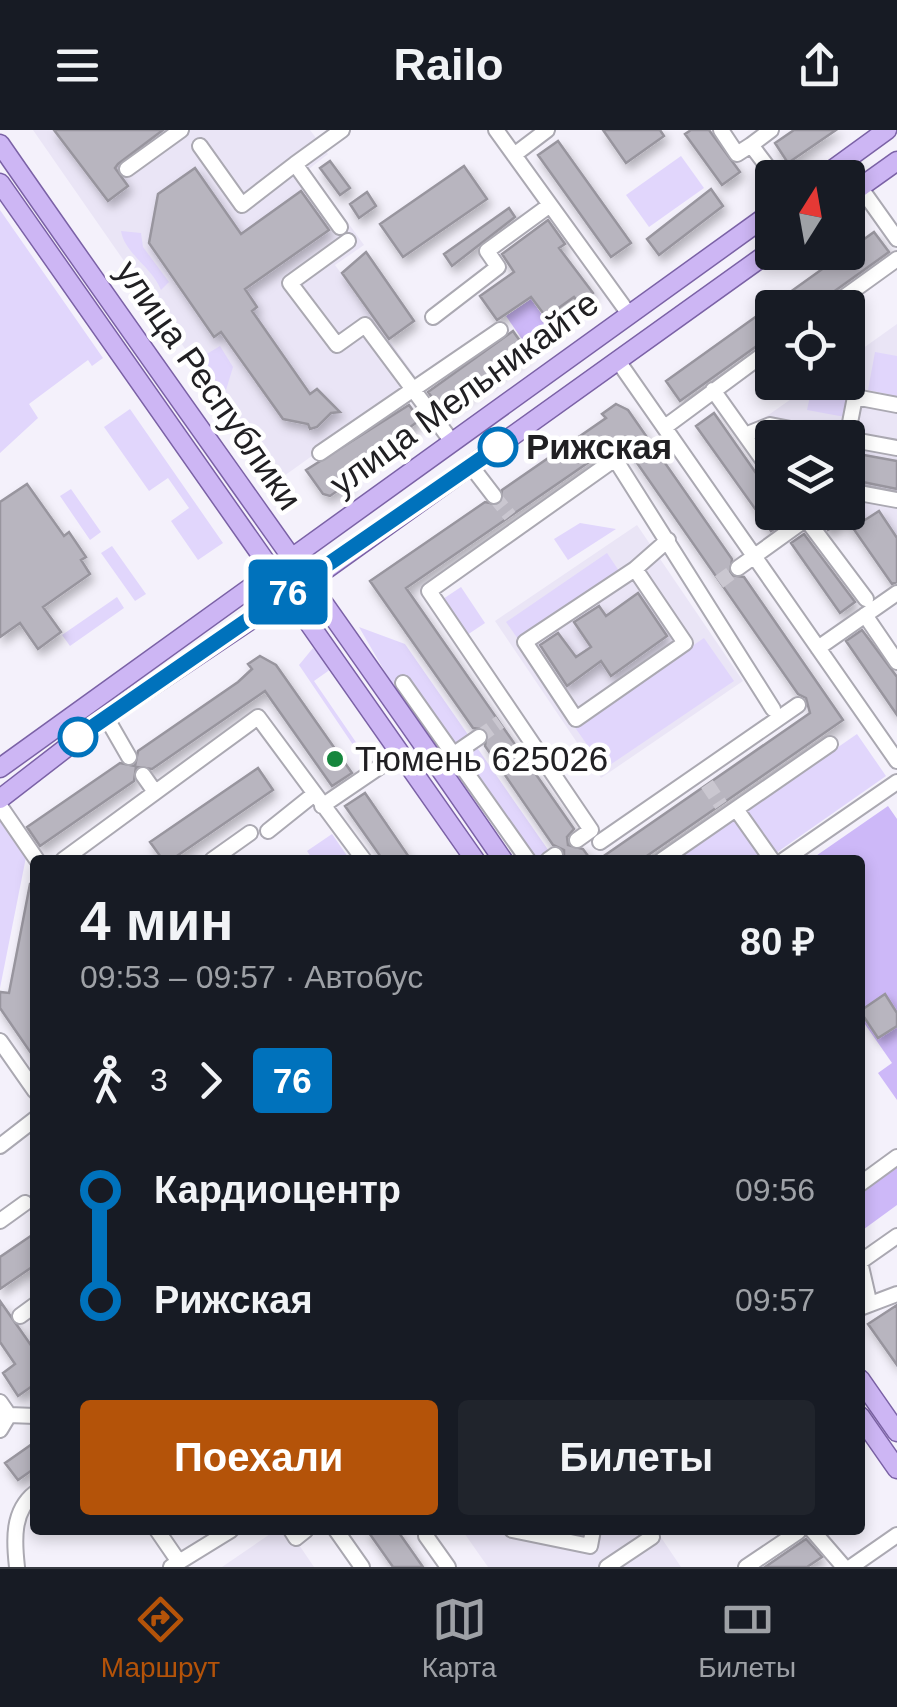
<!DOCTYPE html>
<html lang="ru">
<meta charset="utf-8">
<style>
:root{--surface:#171b24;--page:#20242c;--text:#f1f3f6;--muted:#9ea1a6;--line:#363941;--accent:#b45309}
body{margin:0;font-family:Helvetica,sans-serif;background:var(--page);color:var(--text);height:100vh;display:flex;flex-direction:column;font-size:38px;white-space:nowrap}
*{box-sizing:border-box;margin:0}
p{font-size:32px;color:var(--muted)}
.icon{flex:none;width:55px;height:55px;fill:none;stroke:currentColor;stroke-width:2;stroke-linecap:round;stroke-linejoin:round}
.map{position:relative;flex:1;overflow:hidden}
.drawer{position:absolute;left:30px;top:725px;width:835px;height:680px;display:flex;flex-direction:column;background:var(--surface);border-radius:10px;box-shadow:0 5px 15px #0003}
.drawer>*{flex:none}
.badge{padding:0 20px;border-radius:8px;font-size:35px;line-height:65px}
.needle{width:65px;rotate:11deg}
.fabs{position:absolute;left:755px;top:30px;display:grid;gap:20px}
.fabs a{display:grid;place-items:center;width:110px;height:110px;border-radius:10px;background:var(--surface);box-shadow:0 5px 15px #0003;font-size:50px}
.map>.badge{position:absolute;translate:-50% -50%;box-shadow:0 0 0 5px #fff}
.legs{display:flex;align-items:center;gap:15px;height:110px;padding:0 50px;font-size:32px}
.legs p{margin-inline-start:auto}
.head{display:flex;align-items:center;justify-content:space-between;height:170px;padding:0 50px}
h1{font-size:55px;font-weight:700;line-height:75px}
.cta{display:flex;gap:20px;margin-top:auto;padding:20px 50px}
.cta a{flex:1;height:115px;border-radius:10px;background:var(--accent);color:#fff;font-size:40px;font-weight:700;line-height:115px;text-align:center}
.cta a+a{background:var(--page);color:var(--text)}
ul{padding:0 50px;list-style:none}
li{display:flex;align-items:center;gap:35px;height:110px;font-size:38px}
li i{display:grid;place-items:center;width:15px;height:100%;margin:0 12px;background:currentColor}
li i::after{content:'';width:25px;height:25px;margin:-12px;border:8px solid;border-radius:50%;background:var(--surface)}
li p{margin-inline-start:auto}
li:first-child i{background:linear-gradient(#0000 50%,currentColor 0)}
li:last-child i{background:linear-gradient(currentColor 50%,#0000 0)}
header{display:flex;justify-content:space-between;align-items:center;height:130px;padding:0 50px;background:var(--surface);font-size:45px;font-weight:700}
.menu{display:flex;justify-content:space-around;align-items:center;height:140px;border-top:2px solid var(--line);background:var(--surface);font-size:28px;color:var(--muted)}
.menu a{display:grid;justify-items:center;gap:5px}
.menu .selected{color:var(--accent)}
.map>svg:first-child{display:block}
</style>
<header><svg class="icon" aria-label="menu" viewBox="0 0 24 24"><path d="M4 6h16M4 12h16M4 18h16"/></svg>Railo<svg class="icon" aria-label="share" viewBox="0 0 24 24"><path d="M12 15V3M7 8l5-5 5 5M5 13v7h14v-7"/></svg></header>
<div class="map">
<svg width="897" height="1437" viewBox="0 0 897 1437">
<defs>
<filter id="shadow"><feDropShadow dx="3.5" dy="6" stdDeviation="5" flood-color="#0004"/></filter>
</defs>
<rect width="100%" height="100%" fill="#f4f1fb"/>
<!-- built -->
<path fill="#eae5f6" d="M 33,0 L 310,0 L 328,24 L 309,39 L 364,115 L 335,135 L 418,250 L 277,351 Z
M 897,194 L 897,408 L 879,381 L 865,390 L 848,365 L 848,308 L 772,308 L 772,322 L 754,295 L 814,253 L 848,252 L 848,229 Z
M 637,395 L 743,551 L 601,648 L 495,491 Z
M 276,1400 L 289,1400 L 314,1437 L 222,1437 Z
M 462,1400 L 656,1400 L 681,1437 L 488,1437 Z"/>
<!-- green -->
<path fill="#e1d6fc" d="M 681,26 L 704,58 L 649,97 L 626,65 Z
M 0,80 L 103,228 L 92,236 L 88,230 L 29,274 L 38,288 L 0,323 Z
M 121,101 L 141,103 L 143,117 L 169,152 L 161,160 C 152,137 125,124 121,101 Z
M 220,216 L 233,237 L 223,270 L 195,231 Z
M 875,222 L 897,226 L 897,266 L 868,260 Z
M 812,257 L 849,264 L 845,287 L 807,280 Z
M 130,279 L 223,413 L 198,430 L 171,391 L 189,378 L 168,348 L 149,361 L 104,297 Z
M 71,359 L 101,402 L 90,410 L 60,366 Z
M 580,393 L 616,399 L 568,430 L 554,409 Z
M 112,416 L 146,464 L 135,471 L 101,423 Z
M 607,423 L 621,444 L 520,512 L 506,492 Z
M 461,457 L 485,493 L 467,505 L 443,469 Z
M 117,467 L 124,478 L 70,516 L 62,505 Z
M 359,497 L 405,514 L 551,724 L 534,730 L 408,551 L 392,554 Z
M 704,508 L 734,551 L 604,639 L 574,596 Z
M 313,518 L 331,539 L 314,551 L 373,637 L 370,640 L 299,535 Z
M 857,604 L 886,646 L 776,723 L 747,680 Z
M 734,689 L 762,730 L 718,730 L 715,725 L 708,730 L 674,730 Z
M 1,691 L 26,727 L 0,858 L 0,692 Z
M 332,704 L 350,730 L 313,730 L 307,721 Z"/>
<!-- forest -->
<path fill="#cdb8f8" d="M 531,169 L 545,189 L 559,181 L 571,198 L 533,225 L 506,186 Z
M 888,676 L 897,689 L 897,970 L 878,943 L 892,933 L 860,887 L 860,730 L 810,730 Z
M 897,1035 L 897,1075 L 860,1102 L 860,1062 Z"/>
<!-- building -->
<path fill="#b8b5bf" stroke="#98959e" stroke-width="2.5" filter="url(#shadow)" d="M 54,0 L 163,0 L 118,34 L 115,38 L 128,56 L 108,71 Z
M 603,0 L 660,0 L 664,6 L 626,33 Z
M 691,0 L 709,0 L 740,42 L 722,55 L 685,4 Z
M 794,0 L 836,0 L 788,33 L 775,13 Z
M 558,11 L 631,113 L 611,127 L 538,25 Z
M 330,31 L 350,58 L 340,65 L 320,38 Z
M 464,36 L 487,69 L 403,127 L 380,94 Z
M 195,38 L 241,104 L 301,61 L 329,100 L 245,159 L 257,177 L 252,181 L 310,264 L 317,259 L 340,282 L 331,283 L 317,297 L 310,299 L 308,294 L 283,289 L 221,202 L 214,207 L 149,113 L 158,64 Z
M 711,59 L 723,76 L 659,125 L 647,109 Z
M 367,62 L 376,76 L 359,88 L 350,74 Z
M 509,78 L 515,87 L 452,136 L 444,124 Z
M 548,90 L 565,114 L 559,118 L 593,163 L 579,173 L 574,167 L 546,187 L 531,167 L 497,190 L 480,166 L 514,142 L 502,124 Z
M 874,102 L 889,122 L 811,178 L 772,178 L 772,205 L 680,271 L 666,251 Z
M 366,122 L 414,191 L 389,209 L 342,143 Z
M 513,201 L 527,221 L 442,281 L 428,262 Z
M 616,274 L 628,280 L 732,429 L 730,445 L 744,447 L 843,590 L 641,730 L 598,730 L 810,583 L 806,568 L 798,564 L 621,310 L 406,458 L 574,699 L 567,707 L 568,715 L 583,719 L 591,730 L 564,730 L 564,720 L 553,715 L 485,616 L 487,600 L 473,598 L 370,451 L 485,372 L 500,375 L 502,360 L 606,288 L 602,284 Z
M 409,275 L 420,290 L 344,344 L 350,352 L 330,366 L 323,364 L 306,340 Z
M 714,283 L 772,366 L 772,382 L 784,382 L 789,388 L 771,401 L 696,296 Z
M 853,323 L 897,331 L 897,359 L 848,349 Z
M 27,354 L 64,406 L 69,402 L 86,427 L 81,430 L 90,444 L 43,477 L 61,502 L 38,519 L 20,493 L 0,507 L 0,372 Z
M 848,372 L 865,390 L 879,381 L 897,408 L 897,452 L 892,454 L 846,388 L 828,400 L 816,382 L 848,382 Z
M 804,404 L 855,472 L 840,483 L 791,413 Z
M 638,463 L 667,506 L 611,546 L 601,531 L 567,556 L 540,515 L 558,503 L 576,527 L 591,517 L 574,492 L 599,476 L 606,486 Z
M 862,500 L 897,547 L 897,585 L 846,511 Z
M 260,526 L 276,535 L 352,643 L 332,656 L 265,561 L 152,639 L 136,637 L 134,651 L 40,716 L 27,697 L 120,633 L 135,636 L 138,621 L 238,552 L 252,539 L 248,534 Z
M 258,638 L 273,660 L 171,730 L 163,730 L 150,712 Z
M 365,663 L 411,730 L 383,730 L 345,676 Z
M 30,754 L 35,754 L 32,868 L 35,929 L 0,878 L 0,862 L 9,863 Z
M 885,864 L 897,883 L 897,896 L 878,908 L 860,881 Z
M 35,1103 L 35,1135 L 0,1159 L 0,1127 Z
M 0,1171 L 35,1221 L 35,1254 L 18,1266 L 3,1243 L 15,1234 L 0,1212 Z
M 897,1175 L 897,1235 L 868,1194 Z
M 35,1312 L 35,1338 L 18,1350 L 5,1333 Z
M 367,1400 L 397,1400 L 423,1437 L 393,1437 Z
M 806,1409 L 822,1427 L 807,1437 L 765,1437 Z"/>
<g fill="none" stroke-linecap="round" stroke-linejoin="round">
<!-- minor-tunnel -->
<path stroke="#cac7d0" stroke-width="14" stroke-dasharray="14 7" stroke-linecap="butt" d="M 494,366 L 510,386
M 719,452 L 738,438
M 479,607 L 500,592
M 707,654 L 721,675"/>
<!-- minor casing -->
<g stroke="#aba9b2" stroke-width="18">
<path id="minor" d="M 496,0 L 629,184
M 721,0 L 737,24 L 751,15
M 771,0 L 751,15 L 776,48
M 200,16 L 242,75 L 295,34
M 514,25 L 547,0
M 127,39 L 181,0
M 860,57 L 897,109
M 340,97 L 295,34 L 342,0
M 348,111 L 290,153 L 337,215 L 365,195 L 453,313
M 829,178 L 897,129
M 433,187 L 498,137 L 487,121 L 550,75
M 618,231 L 897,631
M 713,260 L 772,343
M 665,297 L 772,218
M 745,305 L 770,295 L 837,308
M 847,308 L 855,267 L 897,275
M 848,309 L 897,318
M 320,323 L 500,200
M 471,336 L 494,366
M 848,361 L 897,370
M 806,389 L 866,469
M 738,438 L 806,389 L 803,385
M 635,439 L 685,513 L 576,589 L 525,512 L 635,439 L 668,410
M 865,485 L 897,532
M 818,518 L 897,463
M 403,553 L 528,730
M 106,587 L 129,627
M 438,635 L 479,607
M 143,645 L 155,662
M 0,676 L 37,730
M 322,676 L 400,623
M 736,679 L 772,730
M 268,701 L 313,665
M 577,710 L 591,700 L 429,461 L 615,329 L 773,579
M 600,712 L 798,575
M 63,730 L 258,587 L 364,730
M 212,730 L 250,703
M 548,730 L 555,725
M 662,730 L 830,614
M 784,730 L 897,652
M 0,911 L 35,961
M 0,1016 L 35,989
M 860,1054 L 897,1027
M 0,1091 L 25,1073
M 869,1171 L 860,1132 L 897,1106
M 860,1178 L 897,1164
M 20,1186 L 35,1175
M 0,1272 L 9,1285 L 35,1286
M 0,1300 L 9,1285 L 1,1283
M 157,1400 L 179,1432
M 291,1400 L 296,1408 L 306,1400
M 336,1400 L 362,1437
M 427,1400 L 426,1406 L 448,1437
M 512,1400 L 590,1416 L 593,1400
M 812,1400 L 844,1437
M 17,1437 C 14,1411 12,1381 35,1363
M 171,1437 L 231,1400
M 607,1437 L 652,1407
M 746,1437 L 798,1402
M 851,1437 L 897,1405"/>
</g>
<!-- major casing -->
<g stroke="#7b62a6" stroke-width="21">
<path id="major" d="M 0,14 C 166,254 338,489 503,730
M 821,48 L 887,0
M 0,53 L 475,730
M 848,66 L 897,31
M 0,638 L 772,82
M 0,669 L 106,587 L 328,438 L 772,120
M 860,1249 L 897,1302
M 860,1286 L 897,1339"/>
</g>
<!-- minor -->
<use href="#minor" stroke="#fff" stroke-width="14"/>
<!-- major -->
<use href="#major" stroke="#cdb6f4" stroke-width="18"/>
</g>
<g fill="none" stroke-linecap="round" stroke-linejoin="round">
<!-- line-1 casing -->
<g stroke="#fff" stroke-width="22">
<path id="line-1" d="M 78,607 L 498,317"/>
</g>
<!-- line-1 -->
<use href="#line-1" stroke="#0072bc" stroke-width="15"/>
</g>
<!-- markers -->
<g fill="#fff" stroke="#0072bc" stroke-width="5">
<circle cx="498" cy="317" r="18"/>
<circle cx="78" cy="607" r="18"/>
</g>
<circle fill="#16863d" stroke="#fff" stroke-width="4" cx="335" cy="629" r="10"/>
<g text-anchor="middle" stroke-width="9" stroke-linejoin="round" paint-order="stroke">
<!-- street labels -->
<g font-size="35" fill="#212023" stroke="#fff">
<text transform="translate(209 255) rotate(55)" y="12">улица Республики</text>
<text transform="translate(464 263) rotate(-36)" y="12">улица Мельникайте</text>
</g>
<!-- stop labels -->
<g font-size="35" font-weight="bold" fill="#212023" stroke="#fff" text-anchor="start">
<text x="526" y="329">Рижская</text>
</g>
<!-- poi labels -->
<g font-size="35" fill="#212023" stroke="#fff" text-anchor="start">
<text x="355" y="641">Тюмень 625026</text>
</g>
</g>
</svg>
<div class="fabs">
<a><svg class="needle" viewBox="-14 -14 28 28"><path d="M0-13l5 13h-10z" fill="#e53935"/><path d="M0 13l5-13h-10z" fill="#9ea1a6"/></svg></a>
<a><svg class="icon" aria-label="locate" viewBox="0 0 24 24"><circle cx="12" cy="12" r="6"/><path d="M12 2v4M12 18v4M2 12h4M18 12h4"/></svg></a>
<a><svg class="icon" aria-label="layers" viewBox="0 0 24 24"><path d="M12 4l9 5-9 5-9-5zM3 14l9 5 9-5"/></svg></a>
</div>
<b class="badge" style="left:288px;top:462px;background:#0072bc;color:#fff">76</b>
<section class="drawer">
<div class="head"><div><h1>4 мин</h1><p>09:53 – 09:57 · Автобус</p></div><b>80 ₽</b></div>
<div class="legs"><svg class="icon" aria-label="walk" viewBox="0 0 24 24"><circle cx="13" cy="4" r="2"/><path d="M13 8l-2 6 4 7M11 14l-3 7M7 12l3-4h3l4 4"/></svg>3<svg class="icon" aria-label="forward" viewBox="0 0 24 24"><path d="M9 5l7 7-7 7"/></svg><b class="badge" style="background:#0072bc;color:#fff">76</b></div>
<ul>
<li><i style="color:#0072bc"></i><b>Кардиоцентр</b><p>09:56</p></li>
<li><i style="color:#0072bc"></i><b>Рижская</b><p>09:57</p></li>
</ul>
<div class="cta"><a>Поехали</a><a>Билеты</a></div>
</section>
</div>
<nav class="menu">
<a class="selected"><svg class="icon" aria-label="directions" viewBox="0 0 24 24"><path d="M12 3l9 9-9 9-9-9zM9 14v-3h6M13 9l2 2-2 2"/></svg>Маршрут</a>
<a><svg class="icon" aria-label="map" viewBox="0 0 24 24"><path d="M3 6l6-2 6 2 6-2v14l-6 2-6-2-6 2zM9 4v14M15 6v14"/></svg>Карта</a>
<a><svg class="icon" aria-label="tickets" viewBox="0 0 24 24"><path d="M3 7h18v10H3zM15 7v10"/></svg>Билеты</a>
</nav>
